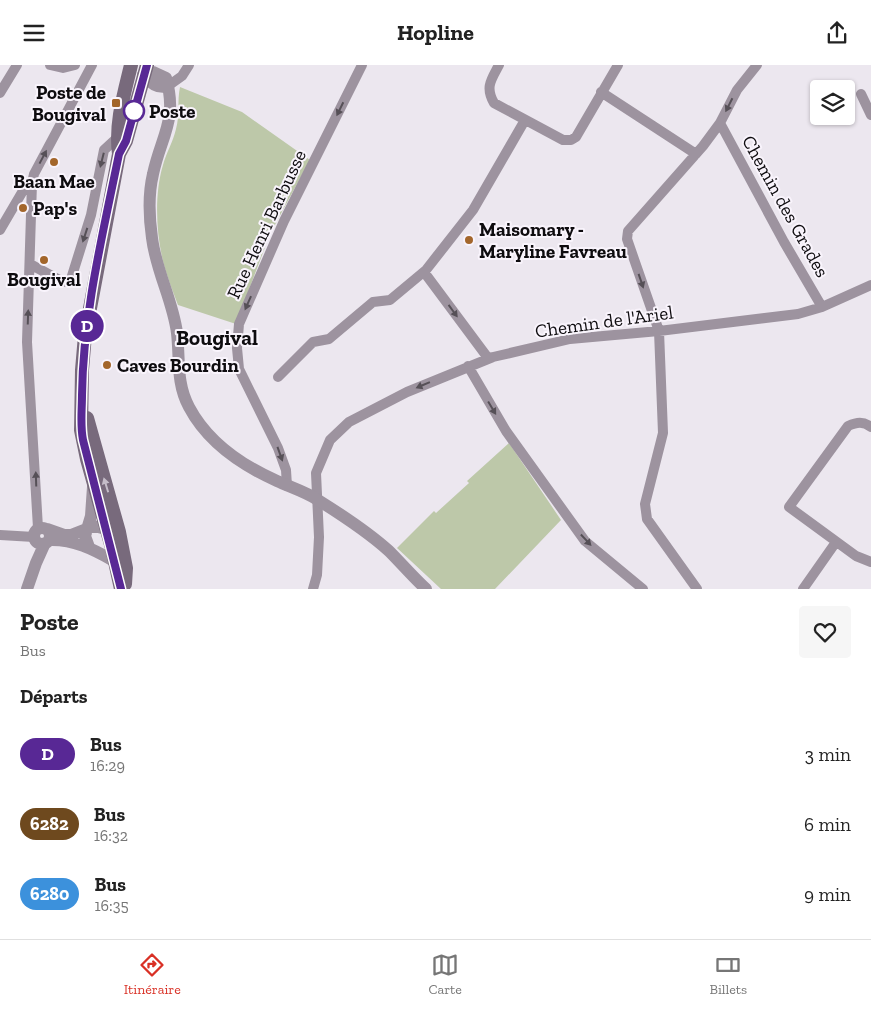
<!DOCTYPE html>
<html lang="fr">
<meta charset="utf-8">
<style>
:root{--surface:#fff;--page:#f6f6f6;--text:#222;--muted:#767676;--line:#e0e0e0;--accent:#d93025}
body{margin:0;font-family:"Zilla Slab",serif;background:var(--page);color:var(--text);height:100vh;display:flex;flex-direction:column;font-size:19px;white-space:nowrap}
*{box-sizing:border-box;margin:0}
p{font-size:16px;color:var(--muted)}
.icon{flex:none;width:28px;height:28px;fill:none;stroke:currentColor;stroke-width:2;stroke-linecap:round;stroke-linejoin:round}
.map{position:relative;height:524px;overflow:hidden}
.drawer{display:flex;flex-direction:column;background:var(--surface);flex:1}
.drawer>*{flex:none}
.badge{padding:0 10px;border-radius:16px;font-size:18px;line-height:32px}
.buttons{position:absolute;left:810px;top:15px;display:grid;gap:10px}
.buttons a{display:grid;place-items:center;width:45px;height:45px;border-radius:5px;background:var(--surface);box-shadow:0 1px 4px #0004;font-size:25px}
.map>.badge{position:absolute;translate:-50% -50%;box-shadow:0 0 0 2px #fff}
h2{padding:0 20px;font-size:19px;line-height:45px}
.round{display:grid;place-items:center;flex:none;width:52px;height:52px;border-radius:5px;background:var(--page)}
.summary{display:flex;align-items:center;justify-content:space-between;height:85px;padding:0 20px}
h1{font-size:24px;font-weight:800;line-height:38px}
ul{padding:0;list-style:none}
li{display:flex;align-items:center;gap:15px;height:70px;padding:0 20px}
li div{flex:1}
li b{display:block;font-size:19px}
li em{font-style:normal}
li .badge{min-width:55px;font-weight:700;text-align:center}
header{display:flex;justify-content:space-between;align-items:center;height:65px;padding:0 20px;background:var(--surface);font-size:22px;font-weight:800}
.menu{display:flex;justify-content:space-around;align-items:center;height:70px;border-top:1px solid var(--line);background:var(--surface);font-size:14px;color:var(--muted)}
.menu a{display:grid;justify-items:center;gap:2px}
.menu .on{color:var(--accent)}
.map>svg:first-child{display:block}
</style>
<header><svg class="icon" aria-label="menu" viewBox="0 0 24 24"><path d="M4 6h16M4 12h16M4 18h16"/></svg>Hopline<svg class="icon" aria-label="share" viewBox="0 0 24 24"><path d="M12 15V3M7 8l5-5 5 5M5 13v7h14v-7"/></svg></header>
<div class="map">
<svg width="871" height="524" viewBox="0 0 871 524">
<rect width="100%" height="100%" fill="#ece7ef"/>
<!-- green -->
<path fill="#bdc8a9" d="M 180,22 L 242,47 L 310,95 L 270,169 L 236,259 L 178,240 C 173,227 168,214 164,200 C 156,171 154,129 163,100 C 166,88 173,77 176,64 C 180,50 177,36 180,22 Z
M 509,378 L 561,455 L 495,524 L 441,524 L 397,483 L 434,446 L 436,448 L 469,418 L 467,416 Z"/>
<g fill="none" stroke-linecap="round" stroke-linejoin="round">
<!-- minor -->
<path stroke="#9d939f" stroke-width="10" d="M 50,0 L 63,3 L 75,0
M 499,0 C 491,15 485,22 494,38 L 563,75 L 571,75 L 576,72 L 618,0
M 168,21 L 182,11 L 189,0
M 601,27 L 696,89
M 0,28 L 17,0
M 861,29 L 871,50
M 720,58 L 784,177 L 822,242
M 0,165 L 24,124 L 32,118
M 30,199 L 63,217 L 71,214 L 91,150 L 104,85 L 117,73
M 424,207 L 488,293
M 468,301 L 506,366 L 585,476 L 643,524
M 278,312 L 313,277 L 329,274 L 373,237 L 390,235 L 426,205 L 473,145 L 525,55
M 871,362 C 863,356 857,357 848,361 L 789,442 L 856,491 L 871,497
M 287,421 L 286,405 L 278,383 L 239,304 L 237,283 L 239,259 L 284,156 L 362,0
M 38,463 L 27,277 L 32,118 L 34,109 L 92,0
M 0,470 L 34,472
M 313,524 L 317,510 L 319,472 L 316,408 L 330,375 L 349,357 L 407,327 L 493,292 L 570,274 L 659,266 L 798,249 L 822,242 L 871,220
M 697,524 L 647,454 L 645,439 L 663,368 L 659,266 L 627,174 L 628,166 L 703,81 L 720,58 L 737,25 L 757,0
M 803,524 L 836,477"/>
<!-- tertiary -->
<path stroke="#9d939f" stroke-width="12" d="M 168,21 C 157,24 151,18 143,10 L 153,7 L 166,13 C 178,55 161,71 153,109 C 148,130 149,152 152,173 C 156,206 173,236 177,268 C 180,294 176,318 189,342 C 208,378 241,400 277,416 C 290,422 306,427 318,435 C 342,450 368,467 389,486 C 401,498 413,512 426,524
M34 471a8 8 0 1 1 16 0a8 8 0 1 1-16 0Z
M 47,464 L 64,470 L 71,470 L 94,461 L 106,464
M 49,475 C 73,474 93,484 114,496
M 89,482 L 85,471 L 91,451 L 93,422
M 27,524 L 36,498 L 45,478"/>
<!-- secondary -->
<path stroke="#786a7c" stroke-width="14" d="M 119,89 L 126,76 L 147,0
M 87,353 L 119,467 L 126,503 L 125,519
M 121,524 L 112,483 L 87,394 L 81,365 L 82,305 L 85,270 L 119,89 C 115,59 124,29 131,0"/>
</g>
<!-- one-way arrows -->
<defs><path id="oneway-solid" d="M-6-.8H1V-3.2L6.5 0L1 3.2V.8H-6Z" transform="scale(1.25)"/></defs>
<g fill="#565057">
<use href="#oneway-solid" transform="translate(729 40) rotate(117)"/>
<use href="#oneway-solid" transform="translate(340 44) rotate(116)"/>
<use href="#oneway-solid" transform="translate(43 92) rotate(-62)"/>
<use href="#oneway-solid" transform="translate(102 95) rotate(104)"/>
<use href="#oneway-solid" transform="translate(85 170) rotate(108)"/>
<use href="#oneway-solid" transform="translate(641 216) rotate(71)"/>
<use href="#oneway-solid" transform="translate(248 238) rotate(114)"/>
<use href="#oneway-solid" transform="translate(453 246) rotate(54)"/>
<use href="#oneway-solid" transform="translate(28 252) rotate(-88)"/>
<use href="#oneway-solid" transform="translate(423 320) rotate(157)"/>
<use href="#oneway-solid" transform="translate(492 343) rotate(59)"/>
<use href="#oneway-solid" transform="translate(280 389) rotate(70)"/>
<use href="#oneway-solid" transform="translate(36 414) rotate(-92)"/>
<use href="#oneway-solid" transform="translate(586 475) rotate(47)"/>
</g>
<use fill="#c5bdc9" href="#oneway-solid" transform="translate(106 420) rotate(-107)"/>
<g fill="none" stroke-linecap="round" stroke-linejoin="round">
<!-- line casing -->
<g stroke="#fff" stroke-width="11">
<path id="line" d="M 121,524 L 83,375 C 80,360 82,345 82,330 C 83,249 103,168 119,89 L 126,76 L 147,0"/>
</g>
<!-- line -->
<use href="#line" stroke="#582895" stroke-width="8"/>
</g>
<!-- markers -->
<g fill="#a3662b" stroke="#f9f4fc" stroke-width="2">
<rect x="111" y="33" width="10" height="10" rx="2.5"/>
<circle cx="54" cy="97" r="5"/>
<circle cx="23" cy="143" r="5"/>
<circle cx="469" cy="175" r="5"/>
<circle cx="44" cy="195" r="5"/>
<circle cx="107" cy="300" r="5"/>
</g>
<circle fill="#fff" stroke="#582895" stroke-width="2.5" cx="134" cy="46" r="10"/>
<g text-anchor="middle" stroke-width="4" stroke-linejoin="round" paint-order="stroke">
<!-- poi labels -->
<g font-size="19" font-weight="bold" fill="#0e0c0f" stroke="#f9f4fc" text-anchor="start">
<text x="106" y="34" text-anchor="end">Poste de<tspan x="106" dy="22">Bougival</tspan></text>
<text x="54" y="123" text-anchor="middle">Baan Mae</text>
<text x="33" y="150">Pap's</text>
<text x="479" y="171">Maisomary -<tspan x="479" dy="22">Maryline Favreau</tspan></text>
<text x="44" y="221" text-anchor="middle">Bougival</text>
<text x="117" y="307">Caves Bourdin</text>
</g>
<!-- stop labels -->
<g font-size="19" font-weight="bold" fill="#0e0c0f" stroke="#f9f4fc" text-anchor="start">
<text x="149" y="53">Poste</text>
</g>
<!-- street labels -->
<g font-size="19" fill="#0e0c0f" stroke="#f9f4fc">
<text transform="translate(786 141) rotate(61)" y="7">Chemin des Grades</text>
<text transform="translate(266 159) rotate(-65)" y="7">Rue Henri Barbusse</text>
<text transform="translate(604 256) rotate(-8)" y="7">Chemin de l'Ariel</text>
</g>
<!-- quarter labels -->
<g font-size="21" font-weight="bold" fill="#0e0c0f" stroke="#f9f4fc">
<text x="217" y="280">Bougival</text>
</g>
</g>
</svg>
<div class="buttons">
<a><svg class="icon" aria-label="layers" viewBox="0 0 24 24"><path d="M12 4l9 5-9 5-9-5zM3 14l9 5 9-5"/></svg></a>
</div>
<b class="badge" style="left:87px;top:261px;background:#582895;color:#fff">D</b>
</div>
<section class="drawer">
<div class="summary"><div><h1>Poste</h1><p>Bus</p></div><a class="round"><svg class="icon" aria-label="heart" viewBox="0 0 24 24"><path d="M12 20l-8-8c-3-5 5-10 8-4 3-6 11-1 8 4z"/></svg></a></div>
<h2>Départs</h2>
<ul>
<li><span class="badge" style="background:#582895;color:#fff">D</span><div><b>Bus</b><p>16:29</p></div><em>3 min</em></li>
<li><span class="badge" style="background:#6e491e;color:#fff">6282</span><div><b>Bus</b><p>16:32</p></div><em>6 min</em></li>
<li><span class="badge" style="background:#3c91dc;color:#fff">6280</span><div><b>Bus</b><p>16:35</p></div><em>9 min</em></li>
</ul>
</section>
<nav class="menu">
<a class="on"><svg class="icon" aria-label="directions" viewBox="0 0 24 24"><path d="M12 3l9 9-9 9-9-9zM9 14v-3h6M13 9l2 2-2 2"/></svg>Itinéraire</a>
<a><svg class="icon" aria-label="map" viewBox="0 0 24 24"><path d="M3 6l6-2 6 2 6-2v14l-6 2-6-2-6 2zM9 4v14M15 6v14"/></svg>Carte</a>
<a><svg class="icon" aria-label="tickets" viewBox="0 0 24 24"><path d="M3 7h18v10H3zM15 7v10"/></svg>Billets</a>
</nav>
